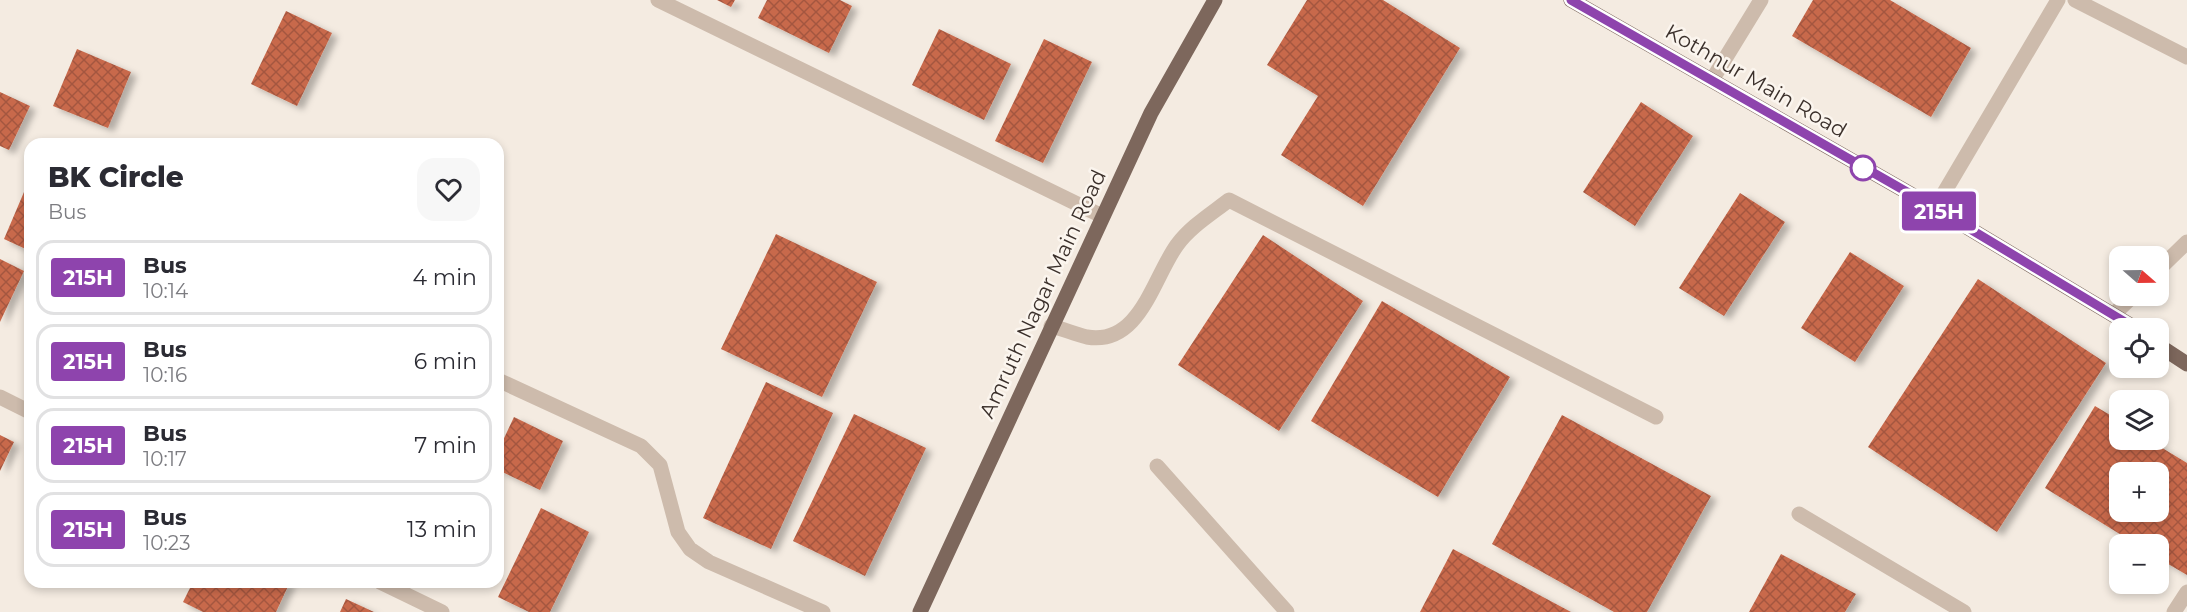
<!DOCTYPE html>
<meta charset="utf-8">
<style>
:root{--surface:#fff;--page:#f7f7f7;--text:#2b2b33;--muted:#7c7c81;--line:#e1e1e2}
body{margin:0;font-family:Montserrat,sans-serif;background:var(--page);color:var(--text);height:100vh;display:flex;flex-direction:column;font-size:22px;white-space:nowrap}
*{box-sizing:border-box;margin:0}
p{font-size:20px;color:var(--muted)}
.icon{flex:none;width:33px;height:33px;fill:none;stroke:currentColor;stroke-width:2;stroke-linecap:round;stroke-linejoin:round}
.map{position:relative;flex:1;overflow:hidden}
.details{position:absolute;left:24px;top:138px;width:480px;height:450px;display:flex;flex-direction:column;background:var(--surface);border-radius:18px;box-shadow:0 3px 9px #0003}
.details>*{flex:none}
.badge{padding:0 12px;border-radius:4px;font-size:21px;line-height:39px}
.needle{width:39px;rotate:110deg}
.controls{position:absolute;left:2109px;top:246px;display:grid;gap:12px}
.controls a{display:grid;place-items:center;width:60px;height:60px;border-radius:12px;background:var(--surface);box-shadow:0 3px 9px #0003;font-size:30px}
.map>.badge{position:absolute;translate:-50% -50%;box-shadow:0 0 0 3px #fff}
.round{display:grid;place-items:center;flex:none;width:63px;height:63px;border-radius:18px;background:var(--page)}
.overview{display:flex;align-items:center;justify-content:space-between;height:102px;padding:0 24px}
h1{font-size:28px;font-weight:800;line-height:45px}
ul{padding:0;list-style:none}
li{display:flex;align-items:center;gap:18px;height:75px;margin:0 12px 9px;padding:0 12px;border:3px solid var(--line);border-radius:18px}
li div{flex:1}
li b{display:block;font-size:22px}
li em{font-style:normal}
li .badge{min-width:66px;font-weight:700;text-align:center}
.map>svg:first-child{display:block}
</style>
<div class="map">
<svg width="2187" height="612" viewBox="0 0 2187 612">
<defs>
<pattern id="building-cross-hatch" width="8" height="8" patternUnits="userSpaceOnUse" patternTransform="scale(1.5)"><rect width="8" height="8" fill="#c8694b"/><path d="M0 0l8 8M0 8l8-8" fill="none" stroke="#a4573f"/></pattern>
<filter id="shadow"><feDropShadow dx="6" dy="4" stdDeviation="3" flood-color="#0004"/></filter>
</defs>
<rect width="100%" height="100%" fill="#f4ebe1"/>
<!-- building -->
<path fill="url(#building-cross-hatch)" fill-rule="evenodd" filter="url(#shadow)" d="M 717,0 L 735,0 L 731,7 Z
M 767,0 L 840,0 L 852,6 L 829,53 L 758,18 Z
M 1307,0 L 1383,0 L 1460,48 L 1363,206 L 1281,155 L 1318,96 L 1267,65 Z
M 1813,0 L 1890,0 L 1971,48 L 1931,117 L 1792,36 Z
M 286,11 L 332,33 L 297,106 L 251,84 Z
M 939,29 L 1011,64 L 984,120 L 912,85 Z
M 1044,39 L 1092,62 L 1043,163 L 995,141 Z
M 77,49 L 131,72 L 108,128 L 53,106 Z
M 0,92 L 30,106 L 9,150 L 0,146 Z
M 1641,102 L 1693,136 L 1635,226 L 1583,192 Z
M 27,185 L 30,186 L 30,251 L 4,239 Z
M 1740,193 L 1785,222 L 1724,316 L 1679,288 Z
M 776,234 L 877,282 L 822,397 L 721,349 Z
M 1263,235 L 1363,301 L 1279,431 L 1178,365 Z
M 1850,252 L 1904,286 L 1855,362 L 1801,328 Z
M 0,259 L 24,271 L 0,322 Z
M 1978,279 L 2106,363 L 1997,532 L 1868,447 Z
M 1382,301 L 1510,377 L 1438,497 L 1311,421 Z
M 766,382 L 833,413 L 771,549 L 703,518 Z
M 2095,406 L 2120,421 L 2120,440 L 2149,440 L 2187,463 L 2187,575 L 2158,558 L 2158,544 L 2136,544 L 2045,488 ZM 2120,472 L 2158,472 L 2158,512 L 2120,512 Z
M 854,414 L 926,448 L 865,576 L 793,541 Z
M 1562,415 L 1711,496 L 1647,612 L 1614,612 L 1492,544 Z
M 514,417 L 563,441 L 540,490 L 498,470 L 498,451 Z
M 0,435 L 14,442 L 0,471 Z
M 541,508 L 589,532 L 550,612 L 529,612 L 498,597 Z
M 1453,549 L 1571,612 L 1420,612 Z
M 1781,554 L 1856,594 L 1845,612 L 1749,612 Z
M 193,582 L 290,582 L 276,612 L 203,612 L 183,602 Z
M 346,599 L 374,612 L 340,612 Z"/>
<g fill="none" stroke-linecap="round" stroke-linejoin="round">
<!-- minor -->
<path stroke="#cdbbac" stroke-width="15" d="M 658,0 L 1102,216
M 2075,0 L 2187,57
M 1712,80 L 1761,0
M 1935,208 L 2058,0
M 2158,270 L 2187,242
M 2114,314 L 2133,296
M 1051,326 C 1063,329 1075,334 1087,337 C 1140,346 1153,278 1177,245 C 1190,227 1211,214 1229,200 L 1656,417
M 498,380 L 641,446 L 660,465 L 678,532 L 690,549 L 709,562 L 823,612
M 0,397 L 30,412
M 1157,466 L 1287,612
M 1799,514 L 1964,612
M 380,582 L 442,612
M 2174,612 L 2187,592"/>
<!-- major -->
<path stroke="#7d675c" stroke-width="15" d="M 1571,0 L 1935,208 L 2135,328
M 2158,345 L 2187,364
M 920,612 L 1151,113 L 1215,0"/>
</g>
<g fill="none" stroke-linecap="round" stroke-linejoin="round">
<!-- line casing -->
<g stroke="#fff" stroke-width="14">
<path id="line" d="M 1571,0 L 1935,208 L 2135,328"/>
</g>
<!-- line -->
<use href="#line" stroke="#8e44ad" stroke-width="9"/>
</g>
<!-- markers -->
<circle fill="#fff" stroke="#8e44ad" stroke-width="3" cx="1863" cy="168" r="12"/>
<g text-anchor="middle" stroke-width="5" stroke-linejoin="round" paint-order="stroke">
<!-- street labels -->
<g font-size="21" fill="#3b302b" stroke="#fbf5ee">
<text transform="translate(1756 81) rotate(30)" y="7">Kothnur Main Road</text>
<text transform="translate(1043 294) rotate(-65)" y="7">Amruth Nagar Main Road</text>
</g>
</g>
</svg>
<div class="controls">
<a><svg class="needle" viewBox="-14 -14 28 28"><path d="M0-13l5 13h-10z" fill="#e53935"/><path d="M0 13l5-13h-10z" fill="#7c7c81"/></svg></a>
<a><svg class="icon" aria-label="locate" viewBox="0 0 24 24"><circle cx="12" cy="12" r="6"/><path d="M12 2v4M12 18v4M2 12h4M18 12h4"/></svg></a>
<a><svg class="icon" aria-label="layers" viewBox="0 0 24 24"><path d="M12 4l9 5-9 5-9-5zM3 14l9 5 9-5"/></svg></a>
<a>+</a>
<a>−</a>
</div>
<b class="badge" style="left:1939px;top:211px;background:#8e44ad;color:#fff">215H</b>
<section class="details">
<div class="overview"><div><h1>BK Circle</h1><p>Bus</p></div><a class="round"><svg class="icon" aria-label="heart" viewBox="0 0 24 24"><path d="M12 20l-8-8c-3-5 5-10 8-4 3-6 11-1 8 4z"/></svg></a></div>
<ul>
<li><span class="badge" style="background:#8e44ad;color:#fff">215H</span><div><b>Bus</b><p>10:14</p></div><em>4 min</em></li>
<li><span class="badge" style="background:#8e44ad;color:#fff">215H</span><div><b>Bus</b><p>10:16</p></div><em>6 min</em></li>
<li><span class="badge" style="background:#8e44ad;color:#fff">215H</span><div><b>Bus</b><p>10:17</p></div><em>7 min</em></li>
<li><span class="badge" style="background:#8e44ad;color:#fff">215H</span><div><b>Bus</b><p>10:23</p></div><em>13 min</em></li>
</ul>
</section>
</div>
